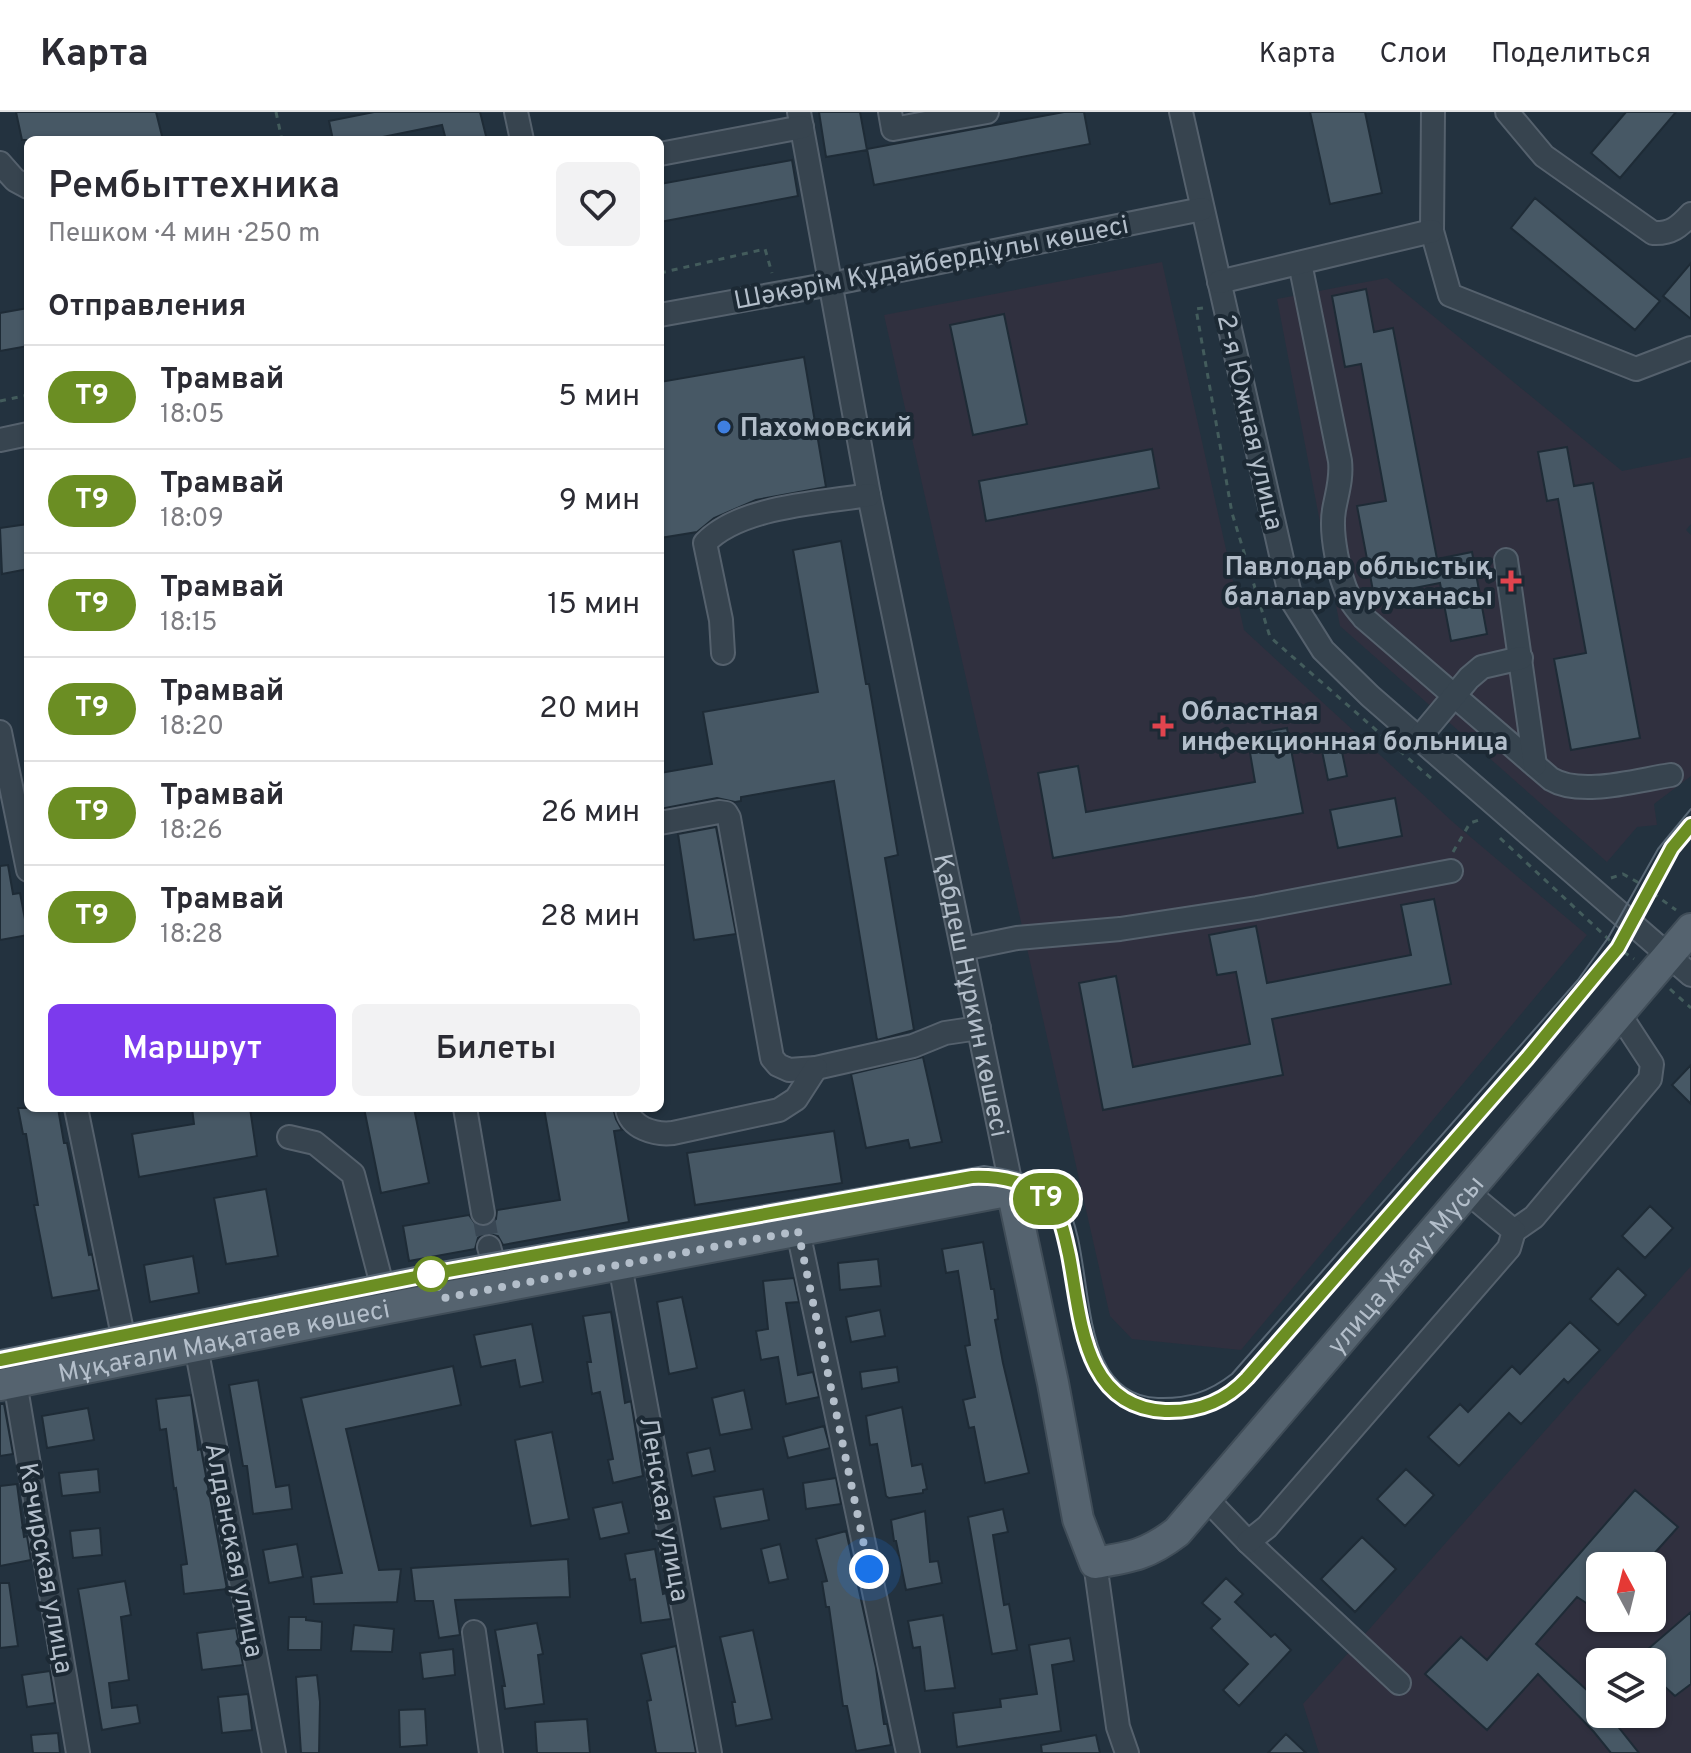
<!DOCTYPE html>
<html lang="ru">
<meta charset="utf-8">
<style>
:root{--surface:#fff;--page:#f2f2f3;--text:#2b2b33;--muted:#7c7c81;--line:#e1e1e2;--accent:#7c3aed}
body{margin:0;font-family:Overpass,sans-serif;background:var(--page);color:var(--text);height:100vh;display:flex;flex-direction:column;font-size:30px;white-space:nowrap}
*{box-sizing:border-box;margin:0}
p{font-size:26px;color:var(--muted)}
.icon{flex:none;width:44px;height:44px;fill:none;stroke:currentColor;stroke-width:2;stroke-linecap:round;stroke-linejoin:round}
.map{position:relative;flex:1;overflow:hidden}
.panel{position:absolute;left:24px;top:24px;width:640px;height:976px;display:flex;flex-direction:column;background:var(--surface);border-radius:12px;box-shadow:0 2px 6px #0004}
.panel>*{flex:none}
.badge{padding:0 16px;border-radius:26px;font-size:28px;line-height:52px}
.needle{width:52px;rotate:353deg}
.fabs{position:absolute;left:1586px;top:1440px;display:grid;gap:16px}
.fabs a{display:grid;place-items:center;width:80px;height:80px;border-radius:12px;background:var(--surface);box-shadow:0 2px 6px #0004;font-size:40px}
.you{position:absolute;width:40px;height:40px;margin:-20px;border:6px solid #fff;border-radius:50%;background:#1a73e8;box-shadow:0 0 0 12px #1a73e833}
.map>.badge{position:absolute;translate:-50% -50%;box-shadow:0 0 0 4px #fff}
h2{padding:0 24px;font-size:30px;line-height:72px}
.round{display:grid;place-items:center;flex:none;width:84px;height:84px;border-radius:12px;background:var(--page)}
.overview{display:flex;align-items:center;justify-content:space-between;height:136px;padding:0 24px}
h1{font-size:38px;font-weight:600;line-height:60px}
.cta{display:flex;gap:16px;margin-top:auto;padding:16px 24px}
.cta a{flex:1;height:92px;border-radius:12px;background:var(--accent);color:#fff;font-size:32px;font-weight:600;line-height:92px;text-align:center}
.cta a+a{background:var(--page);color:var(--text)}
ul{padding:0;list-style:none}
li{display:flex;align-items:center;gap:24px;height:104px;padding:0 24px;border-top:2px solid var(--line)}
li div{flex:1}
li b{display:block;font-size:30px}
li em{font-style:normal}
li .badge{min-width:88px;font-weight:700;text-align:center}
header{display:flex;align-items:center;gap:48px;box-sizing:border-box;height:112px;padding:0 40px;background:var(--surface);border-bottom:2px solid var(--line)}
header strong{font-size:38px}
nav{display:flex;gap:44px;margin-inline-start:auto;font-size:28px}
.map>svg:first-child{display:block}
</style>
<header>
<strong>Карта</strong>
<nav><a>Карта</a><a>Слои</a><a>Поделиться</a></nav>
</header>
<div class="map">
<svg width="1691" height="1641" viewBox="0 0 1691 1641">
<rect width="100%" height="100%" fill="#23323f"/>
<!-- medical -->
<path fill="#30303f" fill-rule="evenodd" d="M 1162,150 L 1244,518 L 1454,711 L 1587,823 L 1241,1238 L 1132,1227 L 1110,1204 L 884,203 Z
M 1387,166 L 1622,359 L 1691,345 L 1691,412 L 1686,418 L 1691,423 L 1691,664 L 1654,692 L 1657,713 L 1637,715 L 1607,750 L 1340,514 L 1277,187 Z
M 1691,1154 L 1691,1641 L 1319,1641 L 1303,1592 ZM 1600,1454 L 1652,1454 L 1652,1506 L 1600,1506 ZM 1600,1550 L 1652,1550 L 1652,1602 L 1600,1602 Z"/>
<!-- building -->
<path fill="#475865" stroke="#1e2b36" stroke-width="2" d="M 16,0 L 156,0 L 163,28 L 22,28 Z
M 374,0 L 480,0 L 487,28 L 446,28 L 442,13 L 368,28 L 333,28 L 329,9 Z
M 819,0 L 860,0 L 867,38 L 826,45 Z
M 1064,0 L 1084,0 L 1090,32 L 874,73 L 867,37 Z
M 1310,0 L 1365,0 L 1382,81 L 1330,92 Z
M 1626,0 L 1676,0 L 1620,66 L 1591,41 Z
M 792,48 L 798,84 L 660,110 L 660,72 Z
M 1535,86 L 1660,189 L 1635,218 L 1511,116 Z
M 1691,151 L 1691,207 L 1663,184 Z
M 1366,177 L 1374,220 L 1393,216 L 1437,447 L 1472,440 L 1487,522 L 1451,529 L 1440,471 L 1374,484 L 1357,394 L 1386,389 L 1361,252 L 1345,255 L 1332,184 Z
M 28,196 L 28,234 L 0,239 L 0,201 Z
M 1004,202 L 1027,312 L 973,323 L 950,213 Z
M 804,245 L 826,375 L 756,388 L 714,406 L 697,420 L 660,426 L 660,270 Z
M 1567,335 L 1574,374 L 1593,371 L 1640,626 L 1571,638 L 1554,547 L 1586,541 L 1558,387 L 1547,389 L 1538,340 Z
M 1152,337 L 1159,376 L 986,409 L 979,369 Z
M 28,412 L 28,457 L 2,462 L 0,416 Z
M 841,429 L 866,572 L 869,572 L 898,743 L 885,746 L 914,918 L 877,928 L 834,669 L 741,685 L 741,689 L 735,690 L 717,686 L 660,697 L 660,661 L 712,652 L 703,600 L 818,580 L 793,438 Z
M 1287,616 L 1303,701 L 1053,746 L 1038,661 L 1078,654 L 1086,700 L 1255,670 L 1247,623 Z
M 1341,635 L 1347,664 L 1328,668 L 1322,639 Z
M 1395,686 L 1402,724 L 1338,736 L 1330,698 Z
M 716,715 L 736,822 L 694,828 L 678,722 Z
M 8,753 L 13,782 L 20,781 L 28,823 L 0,828 L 0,754 Z
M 1434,787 L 1451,872 L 1272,907 L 1283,963 L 1103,998 L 1079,871 L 1116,864 L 1133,955 L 1250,932 L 1236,860 L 1217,863 L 1209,823 L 1256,814 L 1267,871 L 1411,843 L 1401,793 Z
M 923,945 L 942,1030 L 910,1036 L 908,1028 L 866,1036 L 851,962 Z
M 1691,953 L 1691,992 L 1672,973 Z
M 18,996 L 58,996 L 64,1031 L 67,1031 L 89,1143 L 92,1142 L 99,1178 L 52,1186 L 34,1093 L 38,1093 L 26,1022 L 23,1022 Z
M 192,996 L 250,996 L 257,1044 L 139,1065 L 132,1022 L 194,1012 Z
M 364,996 L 414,996 L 429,1071 L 381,1081 Z
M 544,996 L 613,996 L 616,1007 L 622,1018 L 614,1019 L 629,1110 L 503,1133 L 498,1124 L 486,1121 L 478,1126 L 475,1137 L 409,1149 L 403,1114 L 469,1103 L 477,1114 L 486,1115 L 496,1107 L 497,1098 L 560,1088 Z
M 834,1019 L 842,1071 L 695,1093 L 687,1041 Z
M 266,1077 L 278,1144 L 226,1152 L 214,1086 Z
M 1650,1094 L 1673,1116 L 1645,1146 L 1622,1124 Z
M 983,1130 L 991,1177 L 994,1177 L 998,1207 L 995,1208 L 1003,1251 L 1029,1361 L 985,1371 L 974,1315 L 969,1316 L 963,1288 L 975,1285 L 965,1234 L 970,1233 L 958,1159 L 946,1161 L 942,1137 Z
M 193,1144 L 199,1181 L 150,1190 L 144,1153 Z
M 878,1147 L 881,1174 L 840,1178 L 838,1151 Z
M 1618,1156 L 1646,1183 L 1618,1213 L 1590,1187 Z
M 794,1166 L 799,1190 L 786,1191 L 798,1263 L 813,1260 L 819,1285 L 786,1292 L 778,1245 L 761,1248 L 756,1219 L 768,1217 L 763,1169 Z
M 682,1185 L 697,1256 L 669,1262 L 657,1190 Z
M 880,1198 L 885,1224 L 851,1230 L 846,1205 Z
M 611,1200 L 625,1291 L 631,1289 L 643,1364 L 613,1371 L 608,1348 L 613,1347 L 600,1280 L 592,1282 L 587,1250 L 591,1250 L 583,1204 Z
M 1570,1210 L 1600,1238 L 1568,1271 L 1564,1267 L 1521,1312 L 1509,1301 L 1459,1354 L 1428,1325 L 1460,1292 L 1468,1300 L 1512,1254 L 1520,1262 Z
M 532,1212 L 543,1270 L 520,1275 L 515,1248 L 481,1255 L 474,1223 Z
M 453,1254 L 461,1293 L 346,1317 L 379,1458 L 401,1457 L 397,1490 L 314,1492 L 311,1465 L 342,1461 L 301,1286 Z
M 897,1255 L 899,1270 L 862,1277 L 860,1260 Z
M 258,1268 L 276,1375 L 289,1373 L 292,1397 L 253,1402 L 247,1354 L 243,1354 L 229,1273 Z
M 744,1278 L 752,1317 L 720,1323 L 712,1286 Z
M 191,1283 L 198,1338 L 201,1337 L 227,1477 L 184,1482 L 181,1453 L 187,1452 L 176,1376 L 174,1377 L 166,1317 L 160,1318 L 156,1287 Z
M 0,1292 L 4,1292 L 13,1342 L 0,1344 Z
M 902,1295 L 912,1354 L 922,1352 L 927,1377 L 923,1378 L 923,1381 L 889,1386 L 886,1384 L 877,1332 L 870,1333 L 866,1304 Z
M 88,1296 L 94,1328 L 47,1336 L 42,1304 Z
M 824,1314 L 830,1336 L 788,1346 L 783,1325 Z
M 552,1320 L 569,1407 L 531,1414 L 515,1328 Z
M 710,1336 L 715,1359 L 692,1364 L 687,1341 Z
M 98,1357 L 100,1380 L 62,1384 L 59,1361 Z
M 1406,1357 L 1434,1383 L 1405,1414 L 1377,1387 Z
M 836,1366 L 841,1392 L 806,1397 L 803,1371 Z
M 17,1372 L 24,1425 L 27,1424 L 31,1448 L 0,1454 L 0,1374 Z
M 763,1377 L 769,1408 L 721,1417 L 714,1385 Z
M 1635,1378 L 1678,1415 L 1643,1454 L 1600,1454 L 1600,1500 L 1577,1485 L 1536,1532 L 1600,1590 L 1600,1602 L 1608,1602 L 1639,1641 L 1611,1641 L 1594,1620 L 1538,1562 L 1487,1618 L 1425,1562 L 1461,1525 L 1487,1548 Z
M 622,1390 L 629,1421 L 600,1427 L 593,1396 Z
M 1003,1397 L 1008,1420 L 993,1423 L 1004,1493 L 1009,1492 L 1017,1538 L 992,1542 L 968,1405 Z
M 925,1399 L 930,1450 L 938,1449 L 942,1471 L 906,1478 L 896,1429 L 894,1429 L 891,1408 Z
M 100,1416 L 102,1443 L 73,1446 L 70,1419 Z
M 846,1419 L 876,1556 L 884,1612 L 887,1612 L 891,1633 L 856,1639 L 847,1594 L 843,1594 L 829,1495 L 826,1495 L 822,1470 L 827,1469 L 816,1427 Z
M 1362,1425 L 1396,1457 L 1355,1500 L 1321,1467 Z
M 297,1432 L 303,1465 L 269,1471 L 263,1438 Z
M 780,1432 L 788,1467 L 769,1471 L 761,1437 Z
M 655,1437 L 663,1482 L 666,1481 L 671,1507 L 641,1511 L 635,1467 L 630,1468 L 625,1442 Z
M 568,1447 L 570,1485 L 455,1488 L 460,1523 L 439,1526 L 433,1489 L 415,1489 L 411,1456 Z
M 1226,1466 L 1243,1482 L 1235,1490 L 1271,1525 L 1275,1522 L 1291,1538 L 1239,1594 L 1223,1578 L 1248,1552 L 1211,1516 L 1220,1507 L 1202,1491 Z
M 125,1469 L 131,1503 L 121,1505 L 129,1568 L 109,1571 L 112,1596 L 137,1593 L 140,1611 L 102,1618 L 78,1477 Z
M 0,1471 L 9,1471 L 18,1534 L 0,1536 Z
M 1691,1500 L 1691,1572 L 1675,1584 L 1652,1563 L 1652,1550 L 1633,1550 Z
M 943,1503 L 955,1576 L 925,1579 L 920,1535 L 913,1536 L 908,1509 Z
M 289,1505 L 306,1505 L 306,1508 L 322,1510 L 321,1538 L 288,1538 Z
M 537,1511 L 543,1542 L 538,1543 L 544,1592 L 505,1597 L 502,1574 L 505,1574 L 495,1518 Z
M 354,1513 L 394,1517 L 392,1540 L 351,1539 Z
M 236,1516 L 243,1553 L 202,1558 L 197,1521 Z
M 753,1518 L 772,1607 L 736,1614 L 732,1590 L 735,1590 L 720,1525 Z
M 1070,1526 L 1074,1549 L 1052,1553 L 1061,1619 L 957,1635 L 953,1601 L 1001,1595 L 1000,1587 L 1037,1582 L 1029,1533 Z
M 676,1534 L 696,1641 L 656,1641 L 647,1589 L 651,1588 L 641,1542 Z
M 453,1537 L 455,1563 L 423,1567 L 420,1541 Z
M 50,1559 L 55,1591 L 27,1595 L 22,1563 Z
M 317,1563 L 320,1590 L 319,1641 L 301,1641 L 296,1565 Z
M 248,1582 L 252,1618 L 222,1621 L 218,1585 Z
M 425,1597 L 427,1633 L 400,1635 L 399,1598 Z
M 587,1607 L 590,1641 L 537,1641 L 535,1610 Z
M 58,1621 L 60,1641 L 33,1641 L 31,1623 Z
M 1286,1622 L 1306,1641 L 1268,1641 Z
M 1096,1623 L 1100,1641 L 1042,1641 L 1041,1633 Z"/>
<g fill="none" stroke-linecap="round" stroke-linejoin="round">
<!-- minor-tunnel -->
<path stroke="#394754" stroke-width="22" stroke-dasharray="22 11" stroke-linecap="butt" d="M 483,1101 L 489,1135"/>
<!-- minor casing -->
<g stroke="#55616d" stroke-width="26">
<g id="minor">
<path d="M 516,0 L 522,28"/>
<path id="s1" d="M 799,0 L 869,383 L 1012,1078"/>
<path d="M 890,0 L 893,17 L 987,0"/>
<path d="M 1181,0 L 1291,487 L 1323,538 L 1370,584 L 1691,863"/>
<path d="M 1433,0 L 1432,119 L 1450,183 L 1636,257 L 1691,236"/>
<path d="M 1507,0 L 1544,44 L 1653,121 C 1671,122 1679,115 1691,102"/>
<path d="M 660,42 L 802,15"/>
<path d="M 0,51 L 15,68 L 28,75"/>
<path d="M 1300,151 L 1340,349 C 1342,367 1337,381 1334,398 C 1330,421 1339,465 1349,485 C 1352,493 1359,499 1364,506 L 1551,667 C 1581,685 1637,668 1671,663"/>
<path d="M 1219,170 L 1432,119"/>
<path d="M 660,203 L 831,172 L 1202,97"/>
<path d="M 0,328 L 28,322"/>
<path d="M 1506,448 L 1535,653"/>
<path d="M 723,541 L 721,508 L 705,431 C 740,394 820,391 869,383"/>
<path d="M 0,620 L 28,758"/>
<path d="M 1419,626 L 1469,566 L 1482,555 L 1521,546"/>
<path d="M 660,711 L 719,700 L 726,701 L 729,706 L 772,946 L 778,953 L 789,958 L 816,956 L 913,934 L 945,921 L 979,916"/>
<path d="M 963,837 L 1017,826 L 1120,817 L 1257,796 L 1451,759"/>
<path d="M 76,996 L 128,1248"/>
<path d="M 465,996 L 483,1101"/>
<path d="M 627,996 C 630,1016 655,1023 673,1021 L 779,998 L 796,987 L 816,956"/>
<path d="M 289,1025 L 315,1031 L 353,1062 L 388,1196"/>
<path d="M 798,1119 L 908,1641"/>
<path d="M 1514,1119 L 1534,1105 L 1650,967 L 1652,952 L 1618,900"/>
<path d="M 489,1135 L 501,1177"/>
<path d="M 620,1153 L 710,1641"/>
<path d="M 196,1235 L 274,1641"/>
<path d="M 15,1270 L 78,1641"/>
<path d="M 1206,1386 L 1248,1430 L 1399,1571"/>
<path d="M 1248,1430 L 1267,1415 L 1509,1136 L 1514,1119 L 1466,1079"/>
<path d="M 1095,1451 L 1118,1615 L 1127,1641"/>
<path d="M 474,1520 L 491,1641"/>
</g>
</g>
<!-- major casing -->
<g stroke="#404d58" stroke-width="34">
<g id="major">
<path id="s2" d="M 0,1273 L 388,1196 L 1012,1078 L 1053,1271 L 1078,1407 L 1095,1451 C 1131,1445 1147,1443 1177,1420 L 1691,817"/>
</g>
</g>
<!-- path -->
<path stroke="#435c5c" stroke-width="3" stroke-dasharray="6 6" stroke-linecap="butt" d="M 276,0 L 282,28
M 660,161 L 765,137 L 772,161
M 1203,196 L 1196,197 L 1232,401 L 1270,525 L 1433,668
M 0,289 L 28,283
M 1500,726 L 1618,836 L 1634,847
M 1453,740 L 1470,711 L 1479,708
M 1611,766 L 1623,762 L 1639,771 L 1676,798
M 1670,877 L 1691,896"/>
<!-- minor -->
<use href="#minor" stroke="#37444f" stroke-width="22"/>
<!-- major -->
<use href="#major" stroke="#55636f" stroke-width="30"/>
<!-- tram -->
<path stroke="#596876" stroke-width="2" d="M 1585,876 L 1618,836 L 1642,790
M 1018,1071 C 1029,1076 1042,1082 1050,1092 C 1070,1115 1073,1166 1079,1196
M 0,1238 L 430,1152 L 984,1054 C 1012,1058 1049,1064 1065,1090 C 1098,1145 1071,1283 1158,1286 C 1187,1287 1209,1280 1232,1262 L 1578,868 L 1608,826 L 1658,737 L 1691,697
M 1134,1291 C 1168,1304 1204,1299 1234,1280 L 1497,980"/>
</g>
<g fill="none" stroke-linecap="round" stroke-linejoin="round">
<!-- line casing -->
<g stroke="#fff" stroke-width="18">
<path id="line" d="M 0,1248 L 431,1162 L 972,1065 C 998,1064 1033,1069 1051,1092 C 1062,1106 1065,1126 1069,1143 C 1081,1205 1082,1295 1165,1299 C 1198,1300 1225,1290 1247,1266 L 1527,946 L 1618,836 L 1672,736 L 1691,713"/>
</g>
<!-- line -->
<use href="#line" stroke="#6b8e23" stroke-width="12"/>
<!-- walk -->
<path stroke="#b3beca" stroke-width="8" stroke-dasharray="0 14.4" d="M 431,1162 L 444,1186 L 798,1119 L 869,1457"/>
</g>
<!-- markers -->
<circle fill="#3f7fe0" stroke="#1c2934" stroke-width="3" cx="724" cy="315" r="8"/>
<g fill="#e0444e" stroke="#1c2934" stroke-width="3">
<path d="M1507 457h8v8h8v8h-8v8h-8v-8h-8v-8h8z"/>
<path d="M1159 602h8v8h8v8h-8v8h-8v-8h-8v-8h8z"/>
</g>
<circle fill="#fff" stroke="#6b8e23" stroke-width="4" cx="431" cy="1162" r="16"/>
<g text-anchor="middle" stroke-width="8" stroke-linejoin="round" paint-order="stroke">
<!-- street labels -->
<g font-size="26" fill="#b3beca" stroke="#1c2934">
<text transform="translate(931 150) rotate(-11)" y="9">Шәкәрім Құдайбердіұлы көшесі</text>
<text transform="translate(1251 310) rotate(77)" y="9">2-я Южная улица</text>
<text dy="9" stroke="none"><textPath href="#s1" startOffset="900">Қабдеш Нұркин көшесі</textPath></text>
<text dy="9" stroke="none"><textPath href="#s2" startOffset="1854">улица Жаяу-Мусы</textPath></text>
<text dy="9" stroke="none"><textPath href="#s2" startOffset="228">Мұқағали Мақатаев көшесі</textPath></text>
<text transform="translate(665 1397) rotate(80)" y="9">Ленская улица</text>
<text transform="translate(235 1438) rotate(79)" y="9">Алданская улица</text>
<text transform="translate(47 1456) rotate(80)" y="9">Качирская улица</text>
</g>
<!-- poi labels -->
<g font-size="26" font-weight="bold" fill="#b3beca" stroke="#1c2934" text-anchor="start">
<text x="740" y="324">Пахомовский</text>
<text x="1493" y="463" text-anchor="end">Павлодар облыстық<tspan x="1493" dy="30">балалар ауруханасы</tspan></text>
<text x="1181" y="608">Областная<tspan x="1181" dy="30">инфекционная больница</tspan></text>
</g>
</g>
</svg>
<div class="fabs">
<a><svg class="needle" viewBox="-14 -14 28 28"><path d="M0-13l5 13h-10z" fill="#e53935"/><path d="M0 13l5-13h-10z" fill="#7c7c81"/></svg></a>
<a><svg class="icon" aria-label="layers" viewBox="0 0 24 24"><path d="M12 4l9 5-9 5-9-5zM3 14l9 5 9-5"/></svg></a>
</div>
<div class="you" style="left:869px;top:1457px"></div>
<b class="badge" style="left:1046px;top:1087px;background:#6b8e23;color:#fff">T9</b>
<section class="panel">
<div class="overview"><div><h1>Рембыттехника</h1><p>Пешком · 4 мин · 250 m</p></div><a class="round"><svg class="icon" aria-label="heart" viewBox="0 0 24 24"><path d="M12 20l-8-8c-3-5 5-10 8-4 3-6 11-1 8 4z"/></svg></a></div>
<h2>Отправления</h2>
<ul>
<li><span class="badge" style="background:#6b8e23;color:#fff">T9</span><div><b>Трамвай</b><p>18:05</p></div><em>5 мин</em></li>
<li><span class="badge" style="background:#6b8e23;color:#fff">T9</span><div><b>Трамвай</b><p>18:09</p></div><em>9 мин</em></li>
<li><span class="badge" style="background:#6b8e23;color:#fff">T9</span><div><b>Трамвай</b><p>18:15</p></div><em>15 мин</em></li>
<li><span class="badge" style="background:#6b8e23;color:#fff">T9</span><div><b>Трамвай</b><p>18:20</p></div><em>20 мин</em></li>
<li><span class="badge" style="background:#6b8e23;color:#fff">T9</span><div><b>Трамвай</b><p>18:26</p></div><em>26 мин</em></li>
<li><span class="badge" style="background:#6b8e23;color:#fff">T9</span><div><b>Трамвай</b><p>18:28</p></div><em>28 мин</em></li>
</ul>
<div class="cta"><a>Маршрут</a><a>Билеты</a></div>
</section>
</div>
